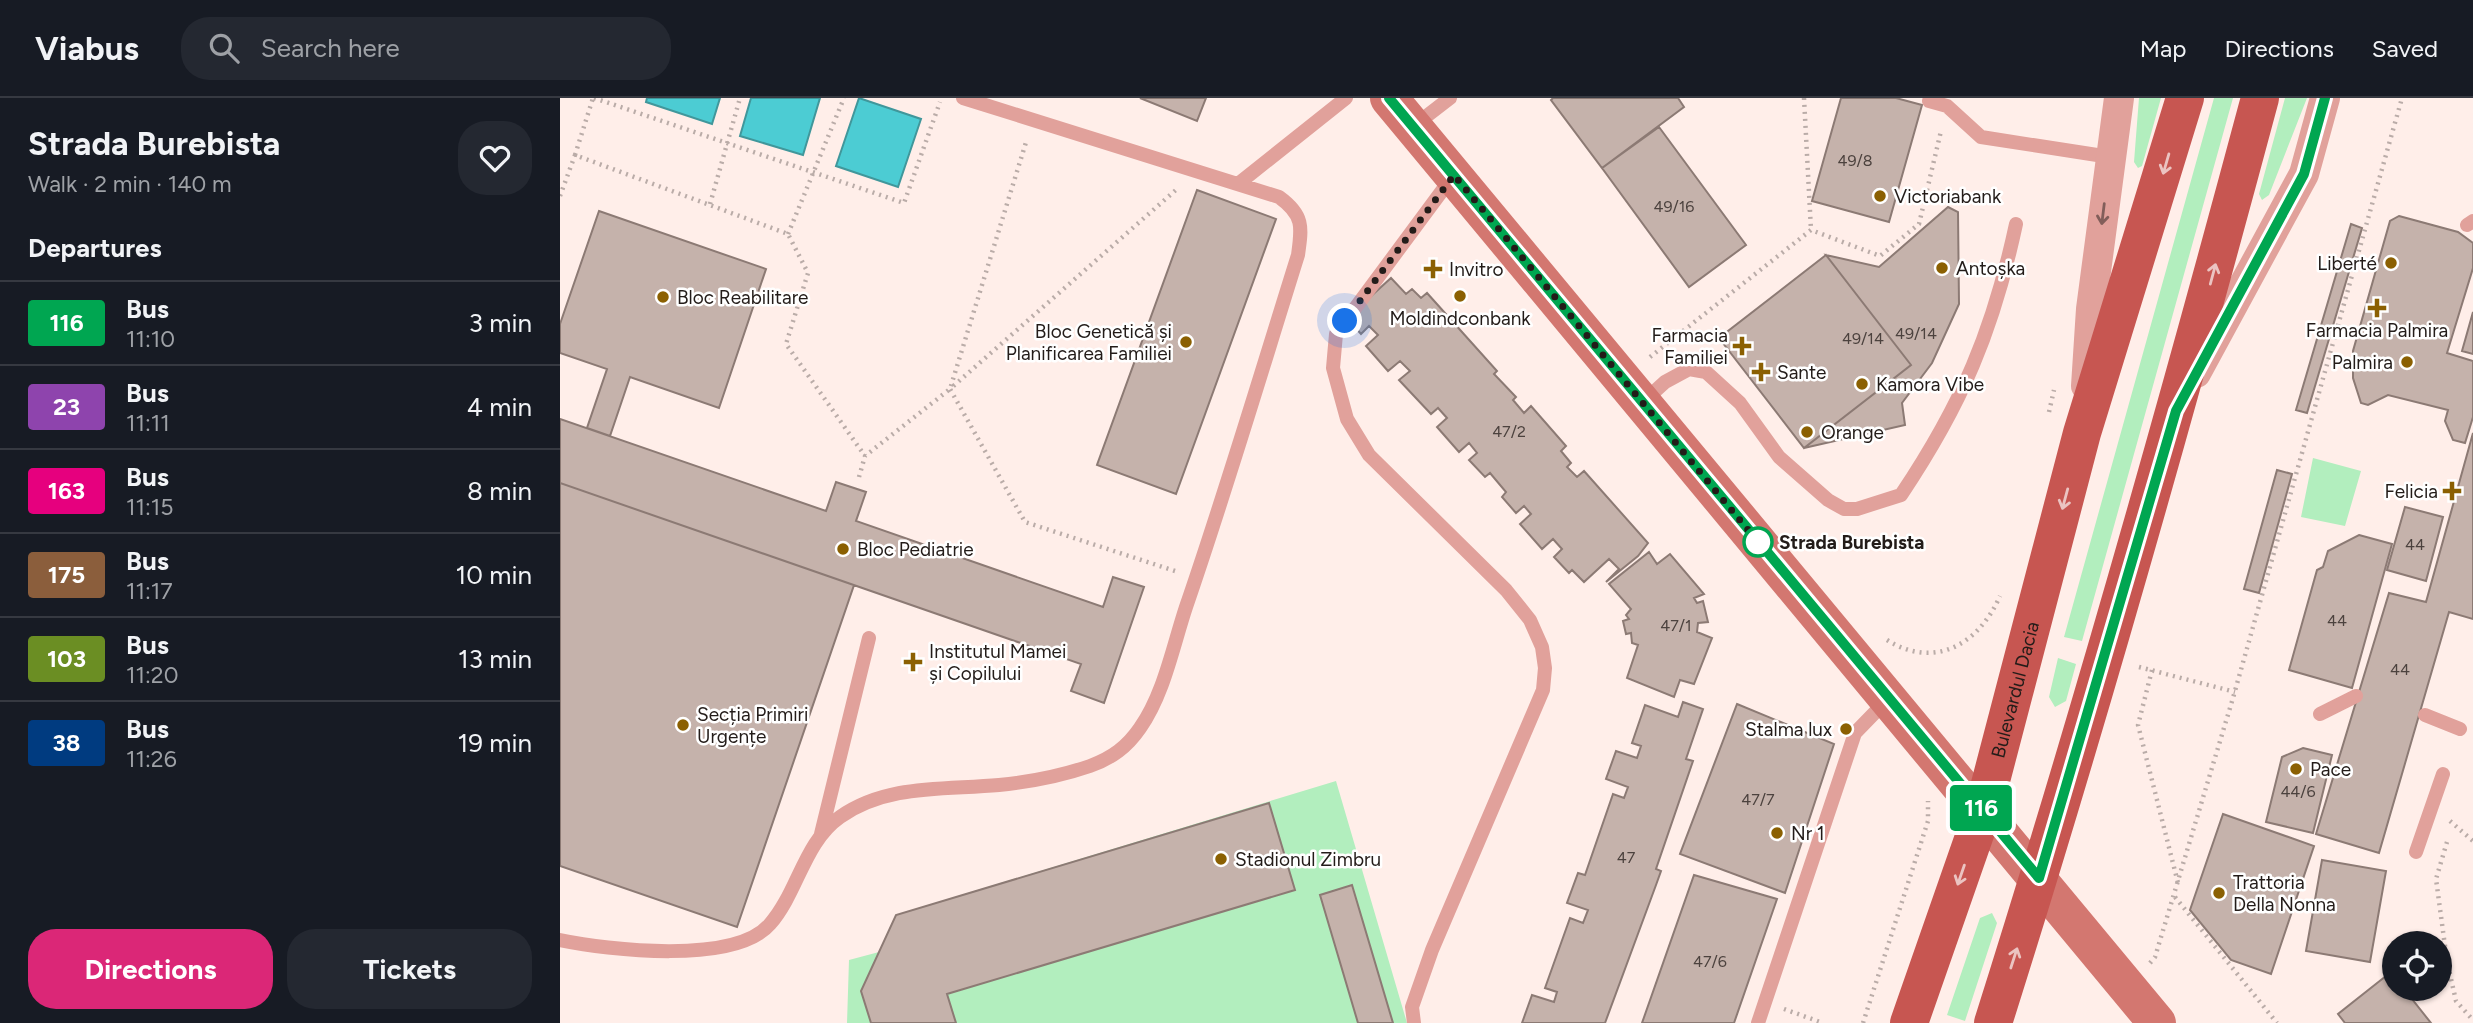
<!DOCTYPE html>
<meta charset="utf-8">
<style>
:root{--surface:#171b24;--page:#242831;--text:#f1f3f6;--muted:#9ea1a6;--line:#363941;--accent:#db2777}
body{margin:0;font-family:Figtree,sans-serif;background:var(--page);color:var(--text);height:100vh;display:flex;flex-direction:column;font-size:26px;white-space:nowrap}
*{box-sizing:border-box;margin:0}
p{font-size:23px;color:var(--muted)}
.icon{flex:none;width:38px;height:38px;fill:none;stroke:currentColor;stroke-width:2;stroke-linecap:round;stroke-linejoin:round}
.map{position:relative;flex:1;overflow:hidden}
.side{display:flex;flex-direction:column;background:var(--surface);width:560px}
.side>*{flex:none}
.badge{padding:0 14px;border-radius:5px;font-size:24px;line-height:46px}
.tools{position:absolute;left:1822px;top:833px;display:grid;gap:14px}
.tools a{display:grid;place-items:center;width:70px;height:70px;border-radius:50%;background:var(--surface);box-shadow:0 2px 5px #0004;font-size:35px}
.you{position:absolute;width:35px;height:35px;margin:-18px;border:5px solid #fff;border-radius:50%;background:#1a73e8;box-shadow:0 0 0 10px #1a73e833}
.map>.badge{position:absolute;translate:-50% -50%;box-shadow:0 0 0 4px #fff}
h2{padding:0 28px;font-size:26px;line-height:63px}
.round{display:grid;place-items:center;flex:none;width:74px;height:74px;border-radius:28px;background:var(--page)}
.headline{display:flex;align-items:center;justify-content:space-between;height:119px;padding:0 28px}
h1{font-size:33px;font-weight:700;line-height:52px}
.action{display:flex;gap:14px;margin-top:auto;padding:14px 28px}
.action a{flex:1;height:80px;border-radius:28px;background:var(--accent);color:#fff;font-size:28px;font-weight:700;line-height:80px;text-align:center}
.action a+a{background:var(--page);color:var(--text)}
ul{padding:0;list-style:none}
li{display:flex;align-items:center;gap:21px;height:84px;padding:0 28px;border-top:2px solid var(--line)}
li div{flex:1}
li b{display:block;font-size:26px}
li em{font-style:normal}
li .badge{min-width:77px;font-weight:700;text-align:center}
header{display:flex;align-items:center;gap:42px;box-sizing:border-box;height:98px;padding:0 35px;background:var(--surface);border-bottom:2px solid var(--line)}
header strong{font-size:33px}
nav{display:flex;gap:38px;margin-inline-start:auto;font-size:24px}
.search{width:490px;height:63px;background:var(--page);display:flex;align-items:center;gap:18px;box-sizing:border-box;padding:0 24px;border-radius:28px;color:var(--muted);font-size:26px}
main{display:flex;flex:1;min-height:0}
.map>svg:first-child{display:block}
</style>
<header>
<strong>Viabus</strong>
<div class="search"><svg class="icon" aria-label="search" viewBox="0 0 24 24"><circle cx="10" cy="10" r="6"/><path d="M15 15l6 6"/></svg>Search here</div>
<nav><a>Map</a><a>Directions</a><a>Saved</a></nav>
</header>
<main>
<section class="side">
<div class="headline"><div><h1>Strada Burebista</h1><p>Walk · 2 min · 140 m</p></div><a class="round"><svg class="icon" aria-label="heart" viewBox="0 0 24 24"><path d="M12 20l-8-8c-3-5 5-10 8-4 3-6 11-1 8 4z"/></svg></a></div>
<h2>Departures</h2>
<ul>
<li><span class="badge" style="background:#00a651;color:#fff">116</span><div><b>Bus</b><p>11:10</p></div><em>3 min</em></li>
<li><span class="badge" style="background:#8e44ad;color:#fff">23</span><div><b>Bus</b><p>11:11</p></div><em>4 min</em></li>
<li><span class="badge" style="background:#e6007e;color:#fff">163</span><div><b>Bus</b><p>11:15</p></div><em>8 min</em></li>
<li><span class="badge" style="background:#8b5e3c;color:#fff">175</span><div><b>Bus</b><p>11:17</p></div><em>10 min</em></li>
<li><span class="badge" style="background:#6b8e23;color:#fff">103</span><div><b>Bus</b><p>11:20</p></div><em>13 min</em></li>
<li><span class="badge" style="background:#003b80;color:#fff">38</span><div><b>Bus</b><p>11:26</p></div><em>19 min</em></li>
</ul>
<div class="action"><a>Directions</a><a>Tickets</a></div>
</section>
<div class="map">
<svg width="1913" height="925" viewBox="0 0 1913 925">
<rect width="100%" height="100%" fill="#ffeee9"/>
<!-- green -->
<path fill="#b2eebe" d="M 1579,0 L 1601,0 L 1582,68 L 1578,70 L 1574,64 Z
M 1654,0 L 1673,0 L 1522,543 L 1504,539 Z
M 1725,0 L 1747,0 L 1709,97 L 1702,102 L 1699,96 Z
M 1753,360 L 1801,373 L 1785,428 L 1741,419 Z
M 1498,560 L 1516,566 L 1506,603 L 1495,609 L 1489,599 Z
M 776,683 L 847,925 L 287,925 L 289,862 L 319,854 L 336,817 Z
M 1432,815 L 1437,825 L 1405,923 L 1387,917 L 1420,820 Z"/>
<!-- water -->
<path fill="#4cccd3" stroke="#40979b" stroke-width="2" d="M 87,0 L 160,0 L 152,26 L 86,4 Z
M 191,0 L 260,0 L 243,57 L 180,38 Z
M 299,0 L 361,21 L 338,89 L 276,68 Z"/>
<!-- building -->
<path fill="#c5b2ab" stroke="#8c7a74" stroke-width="2" d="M 580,0 L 646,0 L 637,23 Z
M 993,0 L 1118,0 L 1124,9 L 1042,70 L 991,2 Z
M 1281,0 L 1336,0 L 1362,7 L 1329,124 L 1252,103 Z
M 1099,29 L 1186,147 L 1129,189 L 1042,70 Z
M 637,92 L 716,121 L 616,396 L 537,367 Z
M 1388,109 L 1398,114 L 1399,206 L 1372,265 L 1342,305 L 1345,327 L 1244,350 L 1351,267 L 1266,157 L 1319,169 Z
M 39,113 L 206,171 L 159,310 L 70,279 L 50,338 L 27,330 L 47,271 L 0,255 L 0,226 Z
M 1839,118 L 1898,134 L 1913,145 L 1913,170 L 1887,255 L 1913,263 L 1913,319 L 1905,345 L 1893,342 L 1885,323 L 1888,312 L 1828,297 L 1808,307 L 1801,305 L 1793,280 L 1793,253 L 1830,123 Z
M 1791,126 L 1802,130 L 1747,315 L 1736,312 Z
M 1266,157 L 1351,267 L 1244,350 L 1159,240 Z
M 831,180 L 846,196 L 852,191 L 861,200 L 867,195 L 937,273 L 934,276 L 956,299 L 953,302 L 964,315 L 971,308 L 1006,348 L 1001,353 L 1011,365 L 1007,369 L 1017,379 L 1024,373 L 1088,445 L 1078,458 L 1046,484 L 1059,471 L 1049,461 L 1024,484 L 1012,472 L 1009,475 L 994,459 L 1002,451 L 993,441 L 982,451 L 960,426 L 971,416 L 964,408 L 956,415 L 942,399 L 946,394 L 930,375 L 925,379 L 909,362 L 917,355 L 909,345 L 899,354 L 877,329 L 887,320 L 878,310 L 871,316 L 839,282 L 850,273 L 840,263 L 828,273 L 806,248 L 818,237 L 809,228 L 801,236 L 787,220 Z
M 1913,214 L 1913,256 L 1902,253 Z
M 0,321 L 266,413 L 276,384 L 306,394 L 296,423 L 543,509 L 553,479 L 584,489 L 544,605 L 511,593 L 521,566 L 0,385 Z
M 1913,335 L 1913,521 L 1889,514 L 1819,755 L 1756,736 L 1829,495 L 1866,504 Z
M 1717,372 L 1732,376 L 1699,495 L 1684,491 Z
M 0,385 L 294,487 L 177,829 L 0,768 Z
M 1845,409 L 1883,419 L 1866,483 L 1827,472 Z
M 1799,437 L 1832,446 L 1792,590 L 1729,572 L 1757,472 L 1763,469 L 1768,453 Z
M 1089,454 L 1097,466 L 1110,456 L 1144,496 L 1134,500 L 1137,505 L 1143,503 L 1148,524 L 1138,525 L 1137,534 L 1152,540 L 1134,586 L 1120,582 L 1114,599 L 1067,580 L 1078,547 L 1072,545 L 1071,535 L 1066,536 L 1063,523 L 1069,521 L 1066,517 L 1071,511 L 1049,486 Z
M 1123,604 L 1143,611 L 1126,661 L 1133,663 L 1096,771 L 1101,773 L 1096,787 L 1045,925 L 962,925 L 972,897 L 994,904 L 997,894 L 985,890 L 1010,820 L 1023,825 L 1028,812 L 1007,805 L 1018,775 L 1025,777 L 1053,696 L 1064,700 L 1068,689 L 1046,681 L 1056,653 L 1077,660 L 1081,648 L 1072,645 L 1085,607 L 1118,619 Z
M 1177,606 L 1274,646 L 1225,795 L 1120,756 Z
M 1743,650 L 1772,657 L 1753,735 L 1706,724 L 1722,659 Z
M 709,705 L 735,792 L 387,896 L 396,925 L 311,925 L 301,893 L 336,817 Z
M 1663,716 L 1754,748 L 1711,876 L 1671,862 L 1630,812 Z
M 1762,762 L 1826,773 L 1810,864 L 1746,853 Z
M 1134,777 L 1217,801 L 1174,925 L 1082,925 Z
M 792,787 L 833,925 L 798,925 L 760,797 Z
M 1831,874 L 1834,891 L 1844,891 L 1871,925 L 1785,925 L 1778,916 Z"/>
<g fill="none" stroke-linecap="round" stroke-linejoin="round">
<!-- path -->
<path stroke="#baaca8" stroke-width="4.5" stroke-dasharray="2 5" stroke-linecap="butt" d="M 34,0 L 344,105 L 380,4
M 1244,0 L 1251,132
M 15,57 L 33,0
M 0,98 L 15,57 L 228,136 L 248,175 L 226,246 L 305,358
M 150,106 L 180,0
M 228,136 L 284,0
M 1090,259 L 1251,132 L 1320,158 L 1359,126 L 1381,33
M 1489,314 L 1494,292
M 299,379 L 305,358 L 390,291 L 467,41
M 615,473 L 465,424 L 390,291 L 617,91
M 1327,542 C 1375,572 1419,546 1440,498
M 1579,569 L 1675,594
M 1592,572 L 1578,627 L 1618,785
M 1890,723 L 1913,743
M 1887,744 L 1876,781 L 1887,863 L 1896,903 L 1913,922
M 1615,799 L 1717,925
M 1590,865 L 1595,859 L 1673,600 L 1842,0
M 1224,911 L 1263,925
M 1303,925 L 1368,723 L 1368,703"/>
<!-- lane -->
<path stroke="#e1a19b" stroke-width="14" d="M 1369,3 L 1387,8 L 1421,39 L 1550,59
M 855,27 L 890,0
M 678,86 L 786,0
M 1907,127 L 1913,123
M 1083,304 L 1105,284 L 1129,271 L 1146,274 L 1180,305 L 1219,359 L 1268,402 L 1284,411 L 1297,411 L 1341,397 C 1402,306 1433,233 1456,126
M 1760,616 L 1796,598
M 1865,617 L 1900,631
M 261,736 L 309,540
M 1856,754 L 1883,676
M 0,842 C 48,852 175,867 210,826 C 238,794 244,744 280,719 C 327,686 384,692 439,687 C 470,684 501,678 530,668 C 552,660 567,649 580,630 C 604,596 613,548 626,509 C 666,393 701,275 738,157 C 742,129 744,117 719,99 L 403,0
M 854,925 L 852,909 L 872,852 L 983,592 L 985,570 L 982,549 L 970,522 L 946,492 L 809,357 L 787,321 L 773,270 L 776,236 L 893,78
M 1198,925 L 1295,635 L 1328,601"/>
<!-- street -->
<path stroke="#e1a19b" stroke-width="30" d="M 1636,275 L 1744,76 L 1765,0
M 1526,288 L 1531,211 L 1559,0"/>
<!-- secondary -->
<path stroke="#d37770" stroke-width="38" d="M 829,0 L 1597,925"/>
<!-- primary -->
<g stroke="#c75651" stroke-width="38">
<path id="s1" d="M 1349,925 L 1423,713 L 1522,335 L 1625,0"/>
<path d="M 1433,925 C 1530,619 1617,310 1700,0"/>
</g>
</g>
<!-- one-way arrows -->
<defs><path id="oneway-shaft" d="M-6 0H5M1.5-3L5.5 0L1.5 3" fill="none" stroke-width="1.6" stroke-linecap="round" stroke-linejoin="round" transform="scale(1.75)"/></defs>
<g stroke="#ebc4c2">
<use href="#oneway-shaft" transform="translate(1606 66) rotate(106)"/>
<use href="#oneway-shaft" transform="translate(1653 176) rotate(-75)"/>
<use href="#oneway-shaft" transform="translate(1505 401) rotate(105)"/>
<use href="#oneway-shaft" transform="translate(1401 777) rotate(109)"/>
<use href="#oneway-shaft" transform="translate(1454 860) rotate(-72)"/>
</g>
<use stroke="#825e5a" href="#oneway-shaft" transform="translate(1543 116) rotate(97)"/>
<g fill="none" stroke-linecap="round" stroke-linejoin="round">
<!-- line casing -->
<g stroke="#fff" stroke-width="16">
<path id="line" d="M 829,0 L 1479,780 L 1616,313 L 1744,76 L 1765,0"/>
</g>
<!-- line -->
<use href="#line" stroke="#00a651" stroke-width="10"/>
<!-- walk -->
<path stroke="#231c19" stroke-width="7" stroke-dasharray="0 12.6" d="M 785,223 L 894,77 L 1198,444"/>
</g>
<!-- markers -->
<g fill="#8b6002" stroke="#fff" stroke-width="2.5">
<circle cx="1320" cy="98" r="7"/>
<circle cx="1831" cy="165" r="7"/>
<circle cx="1382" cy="170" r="7"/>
<path d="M869.5 160.5h7v7h7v7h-7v7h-7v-7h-7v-7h7z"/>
<circle cx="900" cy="198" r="7"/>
<circle cx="103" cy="199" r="7"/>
<path d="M1813.5 199.5h7v7h7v7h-7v7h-7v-7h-7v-7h7z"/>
<circle cx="626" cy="244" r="7"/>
<path d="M1178.5 237.5h7v7h7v7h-7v7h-7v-7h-7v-7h7z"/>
<circle cx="1847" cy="264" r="7"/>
<path d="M1197.5 263.5h7v7h7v7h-7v7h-7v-7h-7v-7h7z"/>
<circle cx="1302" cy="286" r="7"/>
<circle cx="1247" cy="334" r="7"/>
<path d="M1888.5 382.5h7v7h7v7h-7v7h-7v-7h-7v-7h7z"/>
<circle cx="283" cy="451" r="7"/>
<path d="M349.5 553.5h7v7h7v7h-7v7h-7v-7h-7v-7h7z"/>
<circle cx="123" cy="627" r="7"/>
<circle cx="1286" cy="631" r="7"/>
<circle cx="1736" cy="671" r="7"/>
<circle cx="1217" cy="735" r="7"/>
<circle cx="661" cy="761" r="7"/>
<circle cx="1659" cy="795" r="7"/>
</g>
<circle fill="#fff" stroke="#00a651" stroke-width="3.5" cx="1198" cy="444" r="14"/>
<g text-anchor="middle" stroke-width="5" stroke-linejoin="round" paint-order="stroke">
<!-- number labels -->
<g font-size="16" fill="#4c423e">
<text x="1295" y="68">49/8</text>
<text x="1114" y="114">49/16</text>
<text x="1356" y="241">49/14</text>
<text x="1303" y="246">49/14</text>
<text x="949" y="339">47/2</text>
<text x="1855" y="452">44</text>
<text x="1777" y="528">44</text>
<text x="1116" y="533">47/1</text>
<text x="1840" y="577">44</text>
<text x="1738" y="699">44/6</text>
<text x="1198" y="707">47/7</text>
<text x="1066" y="765">47</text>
<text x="1150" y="869">47/6</text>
</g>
<!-- poi labels -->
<g font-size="19" fill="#231c19" stroke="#fff" text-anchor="start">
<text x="1334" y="105">Victoriabank</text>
<text x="1817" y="172" text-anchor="end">Liberté</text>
<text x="1396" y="177">Antoșka</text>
<text x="889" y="178">Invitro</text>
<text x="117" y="206">Bloc Reabilitare</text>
<text x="900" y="227" text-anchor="middle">Moldindconbank</text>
<text x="1817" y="239" text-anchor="middle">Farmacia Palmira</text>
<text x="612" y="240" text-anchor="end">Bloc Genetică și<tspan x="612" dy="22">Planificarea Familiei</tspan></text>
<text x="1168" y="244" text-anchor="end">Farmacia<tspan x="1168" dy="22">Familiei</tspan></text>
<text x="1833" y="271" text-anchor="end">Palmira</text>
<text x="1217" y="281">Sante</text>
<text x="1316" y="293">Kamora Vibe</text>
<text x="1261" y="341">Orange</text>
<text x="1878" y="400" text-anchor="end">Felicia</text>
<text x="297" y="458">Bloc Pediatrie</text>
<text x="369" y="560">Institutul Mamei<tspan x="369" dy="22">și Copilului</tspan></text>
<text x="137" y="623">Secția Primiri<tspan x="137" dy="22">Urgențe</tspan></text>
<text x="1272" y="638" text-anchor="end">Stalma lux</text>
<text x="1750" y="678">Pace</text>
<text x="1231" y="742">Nr 1</text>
<text x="675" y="768">Stadionul Zimbru</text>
<text x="1673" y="791">Trattoria<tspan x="1673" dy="22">Della Nonna</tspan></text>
</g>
<!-- stop labels -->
<g font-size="19" font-weight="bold" fill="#231c19" stroke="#fff" text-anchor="start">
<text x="1219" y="451">Strada Burebista</text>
</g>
<!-- street labels -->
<g font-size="19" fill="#231c19" stroke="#fff">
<text dy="7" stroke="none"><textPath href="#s1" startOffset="350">Bulevardul Dacia</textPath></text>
</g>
</g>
</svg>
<div class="tools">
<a><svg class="icon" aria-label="locate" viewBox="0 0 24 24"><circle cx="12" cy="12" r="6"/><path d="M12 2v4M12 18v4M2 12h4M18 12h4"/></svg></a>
</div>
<div class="you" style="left:785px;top:223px"></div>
<b class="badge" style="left:1421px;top:710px;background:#00a651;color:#fff">116</b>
</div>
</main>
